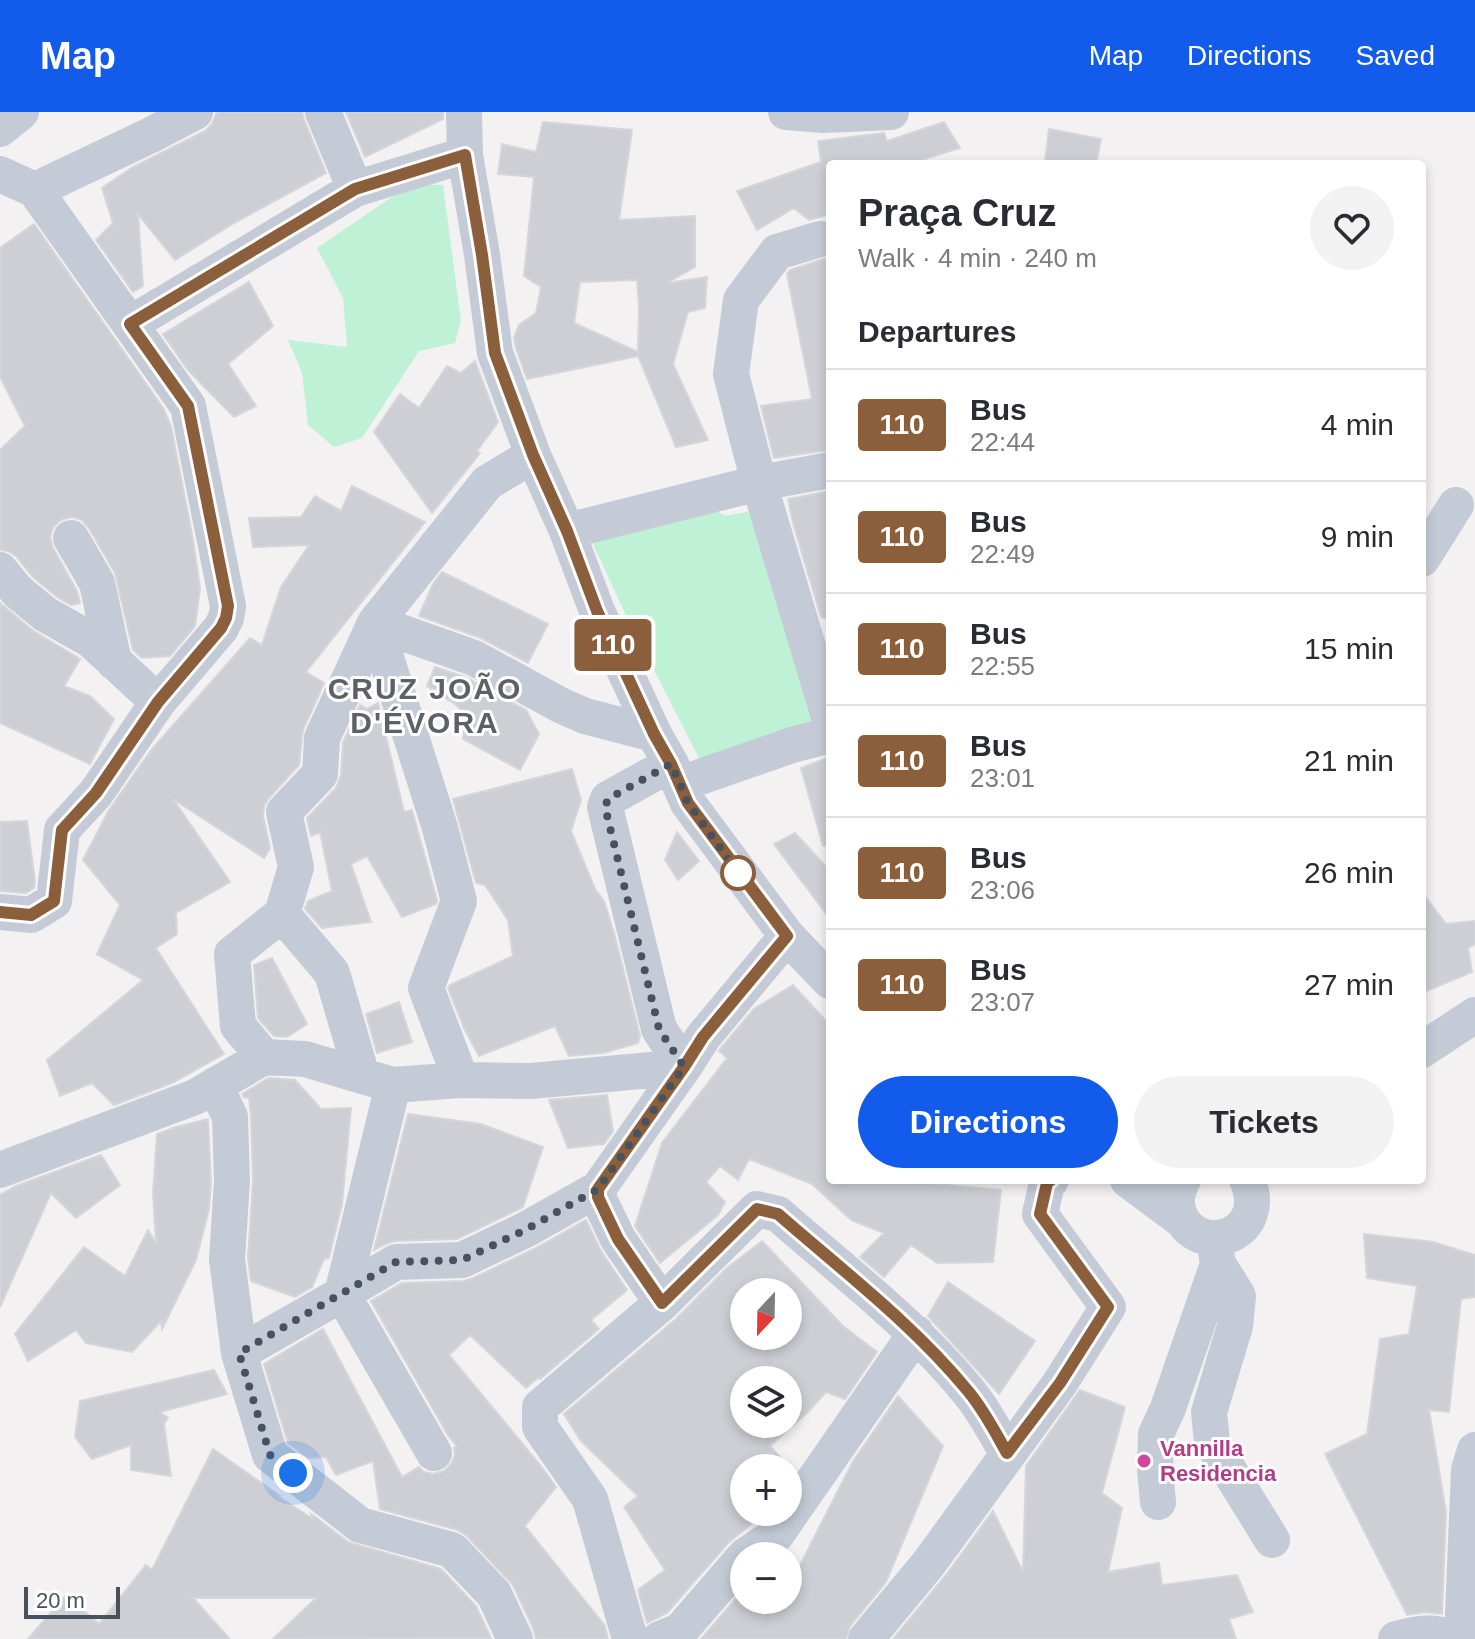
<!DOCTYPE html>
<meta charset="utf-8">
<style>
:root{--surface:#fff;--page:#f2f2f3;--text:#2b2b33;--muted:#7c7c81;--line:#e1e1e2;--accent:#135ceb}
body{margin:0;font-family:Helvetica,sans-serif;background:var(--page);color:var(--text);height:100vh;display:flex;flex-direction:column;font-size:30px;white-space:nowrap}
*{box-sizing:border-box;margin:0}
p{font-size:26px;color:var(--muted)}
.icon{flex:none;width:44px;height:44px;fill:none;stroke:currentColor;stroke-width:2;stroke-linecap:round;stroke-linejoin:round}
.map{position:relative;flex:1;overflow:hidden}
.details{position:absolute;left:826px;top:48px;width:600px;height:1024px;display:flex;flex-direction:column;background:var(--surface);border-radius:8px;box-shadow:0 4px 12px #0003}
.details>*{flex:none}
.badge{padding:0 16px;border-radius:6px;font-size:28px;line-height:52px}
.needle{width:52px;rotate:202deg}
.fabs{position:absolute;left:730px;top:1166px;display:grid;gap:16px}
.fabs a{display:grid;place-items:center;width:72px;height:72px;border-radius:50%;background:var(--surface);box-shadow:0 4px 12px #0003;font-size:40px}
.scale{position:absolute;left:24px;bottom:20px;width:96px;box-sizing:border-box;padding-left:8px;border:4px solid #48525f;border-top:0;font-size:22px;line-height:28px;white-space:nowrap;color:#48525f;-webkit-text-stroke:6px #fff;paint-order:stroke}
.you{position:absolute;width:40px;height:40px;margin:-20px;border:6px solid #fff;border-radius:50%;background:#1a73e8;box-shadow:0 0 0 12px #1a73e833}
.map>.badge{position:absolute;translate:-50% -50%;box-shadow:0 0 0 4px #fff}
h2{padding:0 32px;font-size:30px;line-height:72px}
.round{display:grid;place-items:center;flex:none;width:84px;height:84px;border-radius:42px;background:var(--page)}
.summary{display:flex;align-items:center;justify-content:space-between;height:136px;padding:0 32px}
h1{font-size:38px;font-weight:800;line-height:60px}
.action{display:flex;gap:16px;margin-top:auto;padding:16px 32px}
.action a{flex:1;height:92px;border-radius:48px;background:var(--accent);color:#fff;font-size:32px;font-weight:800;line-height:92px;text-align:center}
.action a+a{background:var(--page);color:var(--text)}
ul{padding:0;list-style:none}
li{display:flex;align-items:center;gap:24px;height:112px;padding:0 32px;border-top:2px solid var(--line)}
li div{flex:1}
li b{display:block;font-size:30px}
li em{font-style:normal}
li .badge{min-width:88px;font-weight:700;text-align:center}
header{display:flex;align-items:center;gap:48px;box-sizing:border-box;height:112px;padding:0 40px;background:var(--accent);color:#fff}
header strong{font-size:38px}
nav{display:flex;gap:44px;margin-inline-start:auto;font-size:28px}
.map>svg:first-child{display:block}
</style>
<header>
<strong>Map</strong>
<nav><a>Map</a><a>Directions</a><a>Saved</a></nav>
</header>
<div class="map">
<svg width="1475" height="1527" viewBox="0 0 1475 1527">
<rect width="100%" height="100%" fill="#f3f1f1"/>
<!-- green -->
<path fill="#bff1d7" d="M 411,72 L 443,73 L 461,209 L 455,231 L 419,239 L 362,326 L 334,335 L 308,313 L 302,261 L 288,228 L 347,235 L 343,186 L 317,136 Z
M 702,390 L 725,404 L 756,398 L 823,614 L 703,654 L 624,499 L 592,430 Z"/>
<!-- building -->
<path fill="#cdcfd5" stroke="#d5d6dc" stroke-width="2" fill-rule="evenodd" d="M 220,0 L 302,0 L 304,8 L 326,61 L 234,111 L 175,148 L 138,102 L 143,174 L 133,180 L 96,128 L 113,111 L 102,76 L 133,55 L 205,19 L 212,12 L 216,2 Z
M 346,0 L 443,0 L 443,7 L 365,45 Z
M 543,10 L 632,18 L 619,108 L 695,104 L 695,155 L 667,171 L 707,165 L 705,196 L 688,200 L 673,252 L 708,328 L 676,335 L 638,244 L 527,267 L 516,236 L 514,226 L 519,213 L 536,201 L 541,175 L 524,164 L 534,65 L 498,62 L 502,32 L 536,40 ZM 637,168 L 639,194 L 638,240 L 574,211 L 580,170 Z
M 944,10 L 960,36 L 909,52 L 830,52 L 830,102 L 809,108 L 794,96 L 757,118 L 737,79 L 821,50 L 818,29 L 884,21 L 887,29 Z
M 1049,17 L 1101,27 L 1096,52 L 1045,49 Z
M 34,112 L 163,296 L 171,314 L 193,428 L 200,476 L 195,514 L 170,544 L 142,546 L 133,538 L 115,461 L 89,416 L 82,408 L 72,405 L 61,408 L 53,415 L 50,425 L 53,436 L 77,479 L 80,491 L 71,493 L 57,485 L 32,464 L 16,444 L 8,439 L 0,438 L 0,338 L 25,314 L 0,265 L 0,136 Z
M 830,145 L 830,338 L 774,346 L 761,294 L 812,287 L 787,162 L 790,158 Z
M 249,170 L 273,214 L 228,252 L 256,294 L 234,305 L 188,258 L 163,222 Z
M 475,249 L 498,310 L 477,339 L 480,341 L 432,401 L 374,320 L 400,282 L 419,296 L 447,254 L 461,261 Z
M 352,374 L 425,410 L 306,560 L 324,571 L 303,618 L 299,653 L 269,686 L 264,694 L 263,704 L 270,736 L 264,746 L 173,687 L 230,770 L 176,801 L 177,822 L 156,836 L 224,942 L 172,971 L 114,993 L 92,971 L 60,984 L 47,948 L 143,868 L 97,842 L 120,793 L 83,748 L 109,698 L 152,637 L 250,526 L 262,533 L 281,475 L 309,433 L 253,435 L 249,406 L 301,405 L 315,384 L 341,399 Z
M 830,379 L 830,508 L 821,505 L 793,411 L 788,387 Z
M 442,460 L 548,512 L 528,551 L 481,526 L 419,504 L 433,472 Z
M 0,491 L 32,518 L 80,547 L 64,574 L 90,584 L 114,607 L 90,652 L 0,611 Z
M 435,555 L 465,565 L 526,598 L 539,622 L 520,658 L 463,627 L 466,602 L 455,592 L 427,574 Z
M 378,591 L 404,700 L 412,698 L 437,788 L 436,792 L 402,805 L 367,744 L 351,752 L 371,810 L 322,816 L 305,797 L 308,789 L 332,779 L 320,720 L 311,724 L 307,706 L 336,676 L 341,663 L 343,631 L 360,593 L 367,597 Z
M 830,645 L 830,733 L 823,734 L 801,656 Z
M 572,657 L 581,688 L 571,719 L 595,777 L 604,789 L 614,821 L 640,924 L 638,931 L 603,941 L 569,944 L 555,914 L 479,944 L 464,916 L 448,876 L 450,873 L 513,844 L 508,808 L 485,773 L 476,771 L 453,687 Z
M 27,709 L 35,770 L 34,776 L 26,781 L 0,779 L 0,710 Z
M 677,720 L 699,749 L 678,768 L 665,748 Z
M 795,721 L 830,759 L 830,807 L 774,732 Z
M 1422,780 L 1446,812 L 1475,809 L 1475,832 L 1468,836 L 1472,860 L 1422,881 Z
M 272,846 L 307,912 L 287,925 L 274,924 L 258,906 L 254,853 Z
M 793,873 L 830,913 L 830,1068 L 920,1068 L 934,1072 L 1001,1078 L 993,1150 L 937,1151 L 911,1133 L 884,1165 L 860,1145 L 884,1121 L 851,1108 L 812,1072 L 749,1047 L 738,1068 L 720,1054 L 706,1070 L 725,1090 L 718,1103 L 660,1151 L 635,1114 L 662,1031 L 727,946 L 719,939 L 720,937 L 754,897 Z
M 399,890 L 412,930 L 377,941 L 366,902 Z
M 269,966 L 295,968 L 321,997 L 351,996 L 342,1092 L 329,1146 L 324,1147 L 312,1175 L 295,1185 L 251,1169 L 248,1146 L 253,1068 L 251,1004 L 249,986 L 244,985 L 242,982 Z
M 607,983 L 613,1019 L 604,1032 L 568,1036 L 549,988 Z
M 408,1002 L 481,1012 L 543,1035 L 523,1095 L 457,1127 L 395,1129 L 385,1132 L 374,1138 Z
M 208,1007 L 211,1069 L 209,1097 L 196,1148 L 162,1217 L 161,1209 L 132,1240 L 86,1231 L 76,1218 L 28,1249 L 15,1222 L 84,1135 L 125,1164 L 148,1118 L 156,1131 L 153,1081 L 157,1022 L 176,1015 Z
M 101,1043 L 120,1073 L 76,1106 L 51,1081 L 0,1195 L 0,1083 L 16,1074 Z
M 586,1108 L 601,1139 L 627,1178 L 591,1208 L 599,1217 L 540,1267 L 539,1265 L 526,1276 L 470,1223 L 449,1243 L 541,1354 L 556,1375 L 525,1414 L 605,1514 L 608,1527 L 536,1527 L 534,1518 L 513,1473 L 467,1424 L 458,1418 L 380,1397 L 373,1349 L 336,1363 L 326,1345 L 308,1346 L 288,1331 L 264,1252 L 323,1217 L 402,1365 L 419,1355 L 424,1360 L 433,1362 L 444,1359 L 452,1351 L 455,1342 L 454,1336 L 457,1335 L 448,1323 L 371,1189 L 402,1171 L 463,1169 L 471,1167 L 534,1137 Z
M 1364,1122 L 1433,1130 L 1475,1143 L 1475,1185 L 1461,1187 L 1449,1300 L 1429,1298 L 1446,1400 L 1442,1502 L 1425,1500 L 1407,1503 L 1325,1342 L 1367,1322 L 1380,1227 L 1409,1222 L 1417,1174 L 1367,1166 Z
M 762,1129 L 843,1214 L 877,1240 L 845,1287 L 826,1280 L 808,1300 L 770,1334 L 794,1361 L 788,1369 L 788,1356 L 744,1356 L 744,1400 L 766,1400 L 728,1431 L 667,1501 L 647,1511 L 638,1478 L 665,1458 L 624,1395 L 638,1384 L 581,1329 L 564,1302 L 676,1207 L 727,1156 ZM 744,1180 L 788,1180 L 788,1224 L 744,1224 ZM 744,1268 L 788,1268 L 788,1312 L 744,1312 Z
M 948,1170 L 1035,1229 L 999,1282 L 928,1204 Z
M 214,1258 L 227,1282 L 160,1300 L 168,1306 L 164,1312 L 171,1364 L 131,1358 L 131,1333 L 92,1347 L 75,1325 L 80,1289 Z
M 1080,1278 L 1125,1295 L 1102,1381 L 1122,1396 L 1108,1460 L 1159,1451 L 1162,1473 L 1237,1463 L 1253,1500 L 1229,1507 L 1236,1527 L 893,1527 L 946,1463 L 993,1399 L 1023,1460 L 1026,1354 Z
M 898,1284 L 943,1334 L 886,1470 L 850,1514 L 846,1527 L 701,1527 L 744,1477 L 744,1488 L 788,1488 L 788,1463 L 794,1465 L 852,1351 Z
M 213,1337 L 280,1384 L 279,1385 L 313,1407 L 311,1402 L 314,1404 L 348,1430 L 441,1457 L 476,1494 L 491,1526 L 273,1527 L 316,1486 L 193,1486 L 230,1527 L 28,1527 L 66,1483 L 99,1512 L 146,1453 L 152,1458 Z"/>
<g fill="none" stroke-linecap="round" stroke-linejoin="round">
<!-- minor -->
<path stroke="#c4cbd6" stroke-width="36" d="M 323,0 L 355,77
M 464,0 L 465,43 L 482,143 L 495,241 L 533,343 L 567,419 L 597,499 L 654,622 L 671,652 L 688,691 L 787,824 L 830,869
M 786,0 L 824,3 L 891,0
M 0,17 L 21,0
M 0,62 L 35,78 L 188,294 L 228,494 L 226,506 L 221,516 L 158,590 L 96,681 L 62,718 L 54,789 L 31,803 L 0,800
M 35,78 L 151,23 L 195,0
M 130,212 L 355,77 L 465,43
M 533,343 L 487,371 L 375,511 L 474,546 L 562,594 L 585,604 L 654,622
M 830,358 L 759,371 L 830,608
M 567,419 L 759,371 L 731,262 L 741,188 L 777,140 L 820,127
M 71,426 L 97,471 L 114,550
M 1422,447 L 1456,393
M 0,458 L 17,479 L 45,502 L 91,528 L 158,590
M 375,511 L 440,716 L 459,789 L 426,876 L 461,968
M 680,672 L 792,633 L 830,623
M 1422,938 L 1475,903
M 264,945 L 238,914 L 232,842 L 282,802
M 362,964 L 332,861 L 282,802 L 296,755 L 284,700 L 320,662 L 322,626 L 375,511
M 215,973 L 230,1005 L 232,1069 L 227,1147 L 239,1241
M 393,973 L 342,1182 L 239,1241 L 270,1343 L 360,1413 L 452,1438 L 494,1482 L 515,1527
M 0,1058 L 195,985 L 264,945 L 305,947 L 393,973 L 461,968 L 531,969 L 684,955 L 659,917 L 605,695 L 608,687 L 671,652
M 1128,1068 L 1182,1108
M 1183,1068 C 1176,1080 1175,1091 1180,1104 C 1202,1148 1271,1121 1247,1068
M 598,1077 L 598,1085 L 618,1127 L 662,1191
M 1218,1152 L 1238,1184 L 1235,1214 L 1209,1300 L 1212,1331 L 1272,1428
M 434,1341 L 342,1182 L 396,1150 L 462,1148 L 525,1118 L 598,1077 L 684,955 L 703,925 L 787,824
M 1158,1390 L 1155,1357 L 1156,1322 L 1168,1296 L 1218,1152 L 1214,1127
M 745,1444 L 776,1423 L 916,1221
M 630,1527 L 590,1387 L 540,1315 L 540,1295 L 662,1191 L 757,1097 L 778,1102 C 843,1159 913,1212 968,1279 C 984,1298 995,1320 1007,1341
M 660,1527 L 680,1519 L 744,1445
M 866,1527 L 929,1451 L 1060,1271 L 1108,1195 L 1040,1102 L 1047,1071 L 1051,1068
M 1396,1527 C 1420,1520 1433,1519 1457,1527
M 1462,1527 L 1469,1358 L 1475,1338"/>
</g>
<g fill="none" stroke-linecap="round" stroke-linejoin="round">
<!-- line casing -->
<g stroke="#fff" stroke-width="18">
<path id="line" d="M 0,800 L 31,803 L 54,789 L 62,718 L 96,681 L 158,590 L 221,516 L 226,506 L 228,494 L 188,294 L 130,212 L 355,77 L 465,43 L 482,143 L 495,241 L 533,343 L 567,419 L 597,499 L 654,622 L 671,652 L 688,691 L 787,824 L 703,925 L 684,955 L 598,1077 L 598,1085 L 618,1127 L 662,1191 L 757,1097 L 778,1102 C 843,1159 913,1212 968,1279 C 984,1298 995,1320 1007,1341 L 1060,1271 L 1108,1195 L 1040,1102 L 1047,1071 L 1051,1068"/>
</g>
<!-- line -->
<use href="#line" stroke="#8b5e3c" stroke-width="12"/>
<!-- walk -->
<path stroke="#48525f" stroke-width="8" stroke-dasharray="0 14.4" d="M 293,1361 L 270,1343 L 239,1241 L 396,1150 L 462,1148 L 525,1118 L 598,1077 L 684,955 L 659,917 L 605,695 L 608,687 L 671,652 L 688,691 L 738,761"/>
</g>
<!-- markers -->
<circle fill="#fff" stroke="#8b5e3c" stroke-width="4" cx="738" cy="761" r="16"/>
<circle fill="#d1479c" stroke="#fff" stroke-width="3" cx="1144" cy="1349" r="8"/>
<g text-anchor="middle" stroke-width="6" stroke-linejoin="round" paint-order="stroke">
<!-- hotel labels -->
<g font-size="22" font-weight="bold" fill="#b23c85" stroke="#fff" text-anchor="start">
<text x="1160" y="1344">Vannilla<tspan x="1160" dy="25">Residencia</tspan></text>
</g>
<!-- district labels -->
<g font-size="30" font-weight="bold" letter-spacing="2" fill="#5d6066" stroke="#fff">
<text x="425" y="587">CRUZ JOÃO<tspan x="425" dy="34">D'ÉVORA</tspan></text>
</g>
</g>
</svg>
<div class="fabs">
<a><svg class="needle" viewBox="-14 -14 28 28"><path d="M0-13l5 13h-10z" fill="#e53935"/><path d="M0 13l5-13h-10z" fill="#7c7c81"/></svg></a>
<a><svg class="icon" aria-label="layers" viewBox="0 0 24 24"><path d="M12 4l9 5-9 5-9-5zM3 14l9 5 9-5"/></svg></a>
<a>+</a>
<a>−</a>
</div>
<div class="scale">20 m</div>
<div class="you" style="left:293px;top:1361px"></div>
<b class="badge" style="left:613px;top:533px;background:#8b5e3c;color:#fff">110</b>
<section class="details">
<div class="summary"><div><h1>Praça Cruz</h1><p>Walk · 4 min · 240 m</p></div><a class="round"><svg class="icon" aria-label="heart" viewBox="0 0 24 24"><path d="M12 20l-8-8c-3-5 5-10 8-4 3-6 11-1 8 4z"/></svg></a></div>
<h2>Departures</h2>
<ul>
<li><span class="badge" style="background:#8b5e3c;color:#fff">110</span><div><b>Bus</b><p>22:44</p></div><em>4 min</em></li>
<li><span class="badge" style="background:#8b5e3c;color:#fff">110</span><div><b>Bus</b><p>22:49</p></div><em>9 min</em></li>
<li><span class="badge" style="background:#8b5e3c;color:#fff">110</span><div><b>Bus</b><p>22:55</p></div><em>15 min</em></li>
<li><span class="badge" style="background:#8b5e3c;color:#fff">110</span><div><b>Bus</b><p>23:01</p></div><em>21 min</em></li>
<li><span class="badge" style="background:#8b5e3c;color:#fff">110</span><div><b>Bus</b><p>23:06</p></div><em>26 min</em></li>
<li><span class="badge" style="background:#8b5e3c;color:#fff">110</span><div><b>Bus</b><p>23:07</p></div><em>27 min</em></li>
</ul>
<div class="action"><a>Directions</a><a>Tickets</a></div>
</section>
</div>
